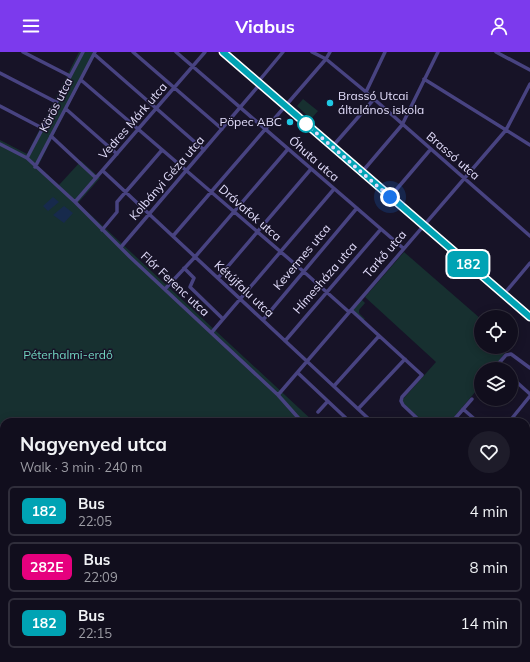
<!DOCTYPE html>
<meta charset="utf-8">
<style>
:root{--surface:#110e1d;--page:#1e1c2a;--text:#f1f3f6;--muted:#9c9ca4;--line:#302e3b;--accent:#7c3aed}
body{margin:0;font-family:Mulish,sans-serif;background:var(--page);color:var(--text);height:100vh;display:flex;flex-direction:column;font-size:15px;white-space:nowrap}
*{box-sizing:border-box;margin:0}
p{font-size:13px;color:var(--muted)}
.icon{flex:none;width:22px;height:22px;fill:none;stroke:currentColor;stroke-width:2;stroke-linecap:round;stroke-linejoin:round}
.map{position:relative;flex:1;overflow:hidden}
.sheet{position:absolute;left:0px;top:366px;width:530px;height:244px;display:flex;flex-direction:column;background:var(--surface);border-radius:12px 12px 0 0;box-shadow:0 2px 10px #0003,0 0 0 1px var(--line)}
.sheet>*{flex:none}
.badge{padding:0 8px;border-radius:6px;font-size:14px;line-height:26px}
.buttons{position:absolute;left:474px;top:258px;display:grid;gap:8px}
.buttons a{display:grid;place-items:center;width:44px;height:44px;border-radius:50%;background:var(--surface);box-shadow:0 2px 10px #0003,0 0 0 1px var(--line);font-size:20px}
.you{position:absolute;width:20px;height:20px;margin:-10px;border:3px solid #fff;border-radius:50%;background:#1a73e8;box-shadow:0 0 0 6px #1a73e833}
.map>.badge{position:absolute;translate:-50% -50%;box-shadow:0 0 0 2px #fff}
.round{display:grid;place-items:center;flex:none;width:42px;height:42px;border-radius:21px;background:var(--page)}
.summary{display:flex;align-items:center;justify-content:space-between;height:68px;padding:0 20px}
h1{font-size:19px;font-weight:700;line-height:30px}
ul{padding:0;list-style:none}
li{display:flex;align-items:center;gap:12px;height:50px;margin:0 8px 6px;padding:0 12px;border:2px solid var(--line);border-radius:6px}
li div{flex:1}
li b{display:block;font-size:15px}
li em{font-style:normal}
li .badge{min-width:44px;font-weight:700;text-align:center}
header{display:flex;justify-content:space-between;align-items:center;height:52px;padding:0 20px;background:var(--accent);color:#fff;font-size:18px;font-weight:700}
.map>svg:first-child{display:block}
</style>
<header><svg class="icon" aria-label="menu" viewBox="0 0 24 24"><path d="M4 6h16M4 12h16M4 18h16"/></svg>Viabus<svg class="icon" aria-label="person" viewBox="0 0 24 24"><circle cx="12" cy="8" r="4"/><path d="M4 21q1-7 8-7t8 7"/></svg></header>
<div class="map">
<svg width="530" height="610" viewBox="0 0 530 610">
<rect width="100%" height="100%" fill="#171327"/>
<!-- green -->
<path fill="#173030" d="M 79,0 L 96,0 L 38,114 L 59,133 L 81,109 L 100,126 L 78,151 L 314,370 L 4,370 L 4,606 L 409,606 L 404,610 L 0,610 L 0,88 L 27,102 Z
M 303,47 L 318,59 L 311,67 L 297,54 Z
M 404,200 L 481,267 L 481,295 L 509,295 L 493,317 L 481,317 L 481,333 L 450,370 L 423,370 L 403,351 L 403,347 L 436,310 L 365,245 Z
M 361,247 L 365,251 L 359,258 L 359,261 L 365,267 L 363,268 L 352,258 Z"/>
<!-- water -->
<path fill="#172a4c" d="M 53,145 L 59,150 L 48,159 L 43,154 Z
M 64,154 L 73,161 L 64,171 L 53,163 Z"/>
<g fill="none" stroke-linecap="round" stroke-linejoin="round">
<!-- minor -->
<path stroke="#484381" stroke-width="3.5" d="M 23,0 L 70,24
M 133,0 L 222,77
M 176,0 L 403,196
M 223,0 L 530,265
M 312,0 L 326,7 L 366,40 L 530,184
M 496,0 L 530,18
M 94,2 L 204,98
M 0,21 L 56,50
M 424,27 L 530,93
M 81,28 L 303,219 L 349,260
M 258,30 L 283,0
M 366,40 L 385,0
M 0,54 L 42,76
M 66,57 L 117,102
M 51,84 L 96,126
M 0,92 L 27,106 L 75,150 L 130,205 L 278,343 L 302,370
M 332,95 L 374,47
M 27,106 L 83,0
M 35,115 L 95,0
M 103,119 L 372,370
M 362,120 L 402,73 L 438,0
M 390,145 L 430,98
M 75,150 L 205,0
M 102,178 L 117,160 L 117,150 L 162,98
M 173,184 L 326,7 L 330,0
M 121,195 L 260,32
M 184,216 L 194,226 L 190,235 L 223,267
M 218,226 L 311,117
M 165,237 L 195,205 L 288,97
M 504,242 L 530,211
M 351,258 L 422,323 L 402,345 L 401,349 L 403,353 L 421,370
M 263,268 L 357,156
M 212,280 L 334,137
M 285,289 L 381,177
M 502,317 L 499,311 L 506,303 L 511,302 L 530,316
M 298,321 L 350,370
M 511,325 L 530,342
M 334,334 L 379,284
M 278,343 L 506,78 L 530,32
M 358,357 L 405,307
M 463,357 L 478,370
M 318,360 L 328,349
M 452,370 L 472,347
M 509,370 L 530,344
M 526,444 L 530,438
M 526,473 L 530,476
M 526,594 L 530,588
M 449,606 L 451,610
M 521,606 L 525,610
M 407,610 L 411,606
M 411,610 L 415,606
M 516,610 L 519,606"/>
</g>
<g fill="none" stroke-linecap="round" stroke-linejoin="round">
<!-- line casing -->
<g stroke="#fff" stroke-width="9">
<path id="line" d="M 223,0 L 530,265"/>
</g>
<!-- line -->
<use href="#line" stroke="#00a3b4" stroke-width="6"/>
<!-- walk -->
<path stroke="#e2ddfb" stroke-width="4" stroke-dasharray="0 7.2" d="M 306,72 L 390,145"/>
</g>
<!-- markers -->
<g fill="#1fc9e5" stroke="#171327" stroke-width="1.5">
<circle cx="330" cy="51" r="4"/>
<circle cx="290" cy="70" r="4"/>
</g>
<circle fill="#fff" stroke="#00a3b4" stroke-width="2" cx="306" cy="72" r="8"/>
<g text-anchor="middle" stroke-width="3" stroke-linejoin="round" paint-order="stroke">
<!-- poi labels -->
<g font-size="12" fill="#e2ddfb" stroke="#171327" text-anchor="start">
<text x="338" y="48">Brassó Utcai<tspan x="338" dy="14">általános iskola</tspan></text>
<text x="282" y="74" text-anchor="end">Pöpec ABC</text>
</g>
<!-- street labels -->
<g font-size="12" fill="#e2ddfb" stroke="#171327">
<text transform="translate(56 53) rotate(-63)" y="4">Körös utca</text>
<text transform="translate(133 69) rotate(-49)" y="4">Vedres Márk utca</text>
<text transform="translate(453 104) rotate(41)" y="4">Brassó utca</text>
<text transform="translate(314 107) rotate(41)" y="4">Óhuta utca</text>
<text transform="translate(167 126) rotate(-49)" y="4">Kolbányi Géza utca</text>
<text transform="translate(250 161) rotate(41)" y="4">Drávafok utca</text>
<text transform="translate(385 202) rotate(-49)" y="4">Tarkő utca</text>
<text transform="translate(302 205) rotate(-50)" y="4">Kevermes utca</text>
<text transform="translate(325 226) rotate(-49)" y="4">Hímesháza utca</text>
<text transform="translate(175 232) rotate(43)" y="4">Flór Ferenc utca</text>
<text transform="translate(244 237) rotate(43)" y="4">Kétújfalu utca</text>
</g>
<!-- park labels -->
<g font-size="12" fill="#70d4bf" stroke="#171327">
<text x="68" y="307">Péterhalmi-erdő</text>
</g>
</g>
</svg>
<div class="buttons">
<a><svg class="icon" aria-label="locate" viewBox="0 0 24 24"><circle cx="12" cy="12" r="6"/><path d="M12 2v4M12 18v4M2 12h4M18 12h4"/></svg></a>
<a><svg class="icon" aria-label="layers" viewBox="0 0 24 24"><path d="M12 4l9 5-9 5-9-5zM3 14l9 5 9-5"/></svg></a>
</div>
<div class="you" style="left:390px;top:145px"></div>
<b class="badge" style="left:468px;top:212px;background:#00a3b4;color:#fff">182</b>
<section class="sheet">
<div class="summary"><div><h1>Nagyenyed utca</h1><p>Walk · 3 min · 240 m</p></div><a class="round"><svg class="icon" aria-label="heart" viewBox="0 0 24 24"><path d="M12 20l-8-8c-3-5 5-10 8-4 3-6 11-1 8 4z"/></svg></a></div>
<ul>
<li><span class="badge" style="background:#00a3b4;color:#fff">182</span><div><b>Bus</b><p>22:05</p></div><em>4 min</em></li>
<li><span class="badge" style="background:#e6007e;color:#fff">282E</span><div><b>Bus</b><p>22:09</p></div><em>8 min</em></li>
<li><span class="badge" style="background:#00a3b4;color:#fff">182</span><div><b>Bus</b><p>22:15</p></div><em>14 min</em></li>
</ul>
</section>
</div>
